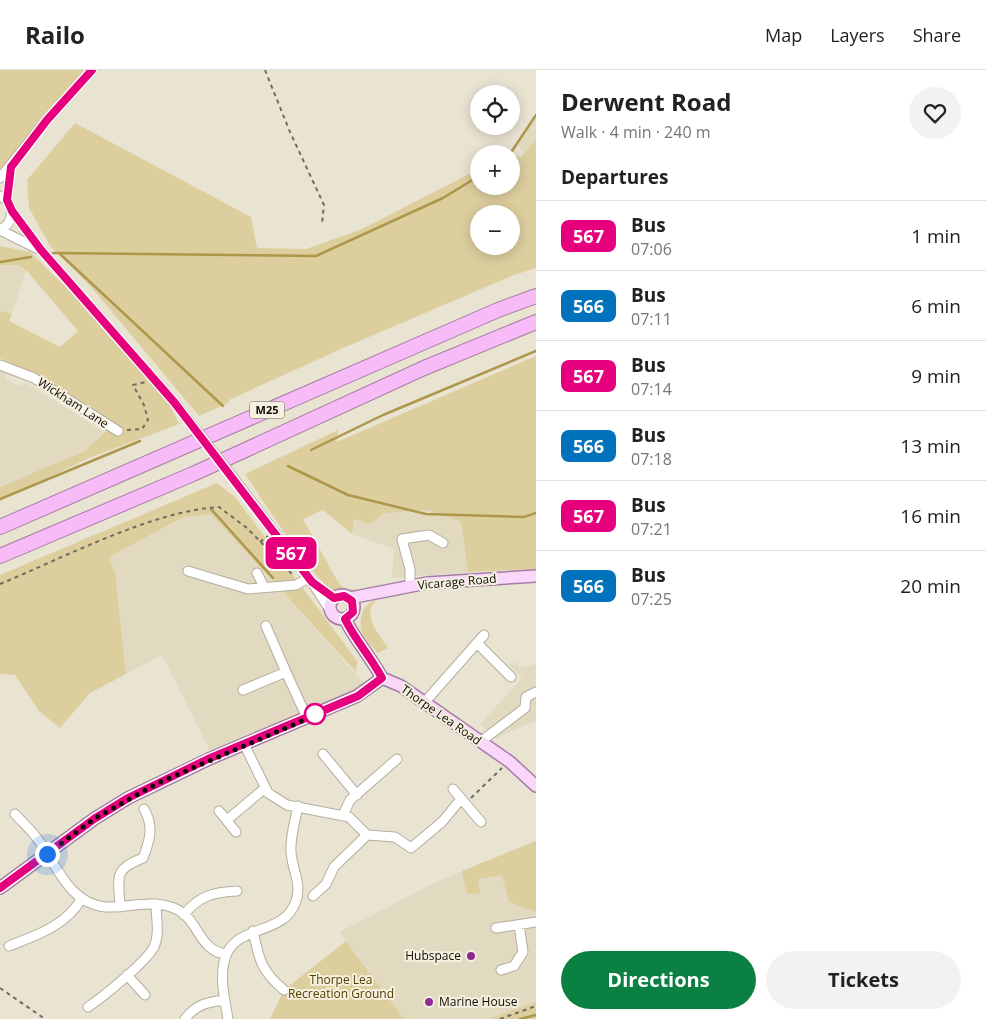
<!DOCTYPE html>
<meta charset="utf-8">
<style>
:root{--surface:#fff;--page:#f2f2f2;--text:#222;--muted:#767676;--line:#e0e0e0;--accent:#0b8043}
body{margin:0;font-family:"Open Sans",sans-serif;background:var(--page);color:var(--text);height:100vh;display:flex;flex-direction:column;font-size:19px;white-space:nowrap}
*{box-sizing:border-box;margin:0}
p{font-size:16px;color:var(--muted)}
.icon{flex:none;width:28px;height:28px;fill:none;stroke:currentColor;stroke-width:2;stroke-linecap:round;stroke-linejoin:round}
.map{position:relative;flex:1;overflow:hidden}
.details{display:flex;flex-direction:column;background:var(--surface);width:450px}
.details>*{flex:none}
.badge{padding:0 10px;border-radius:8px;font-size:18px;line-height:32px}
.buttons{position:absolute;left:470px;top:15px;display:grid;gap:10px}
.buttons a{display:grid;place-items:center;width:50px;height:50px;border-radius:50%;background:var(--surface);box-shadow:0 2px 12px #0003;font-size:25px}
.you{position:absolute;width:25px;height:25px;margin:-12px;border:4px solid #fff;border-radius:50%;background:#1a73e8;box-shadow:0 0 0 8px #1a73e833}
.map>.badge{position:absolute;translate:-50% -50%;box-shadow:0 0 0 2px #fff}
h2{padding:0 25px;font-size:19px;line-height:45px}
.round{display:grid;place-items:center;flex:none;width:52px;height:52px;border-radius:26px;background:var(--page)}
.summary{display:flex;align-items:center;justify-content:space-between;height:85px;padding:0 25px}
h1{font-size:24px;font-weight:700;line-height:38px}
.primary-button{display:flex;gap:10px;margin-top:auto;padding:10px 25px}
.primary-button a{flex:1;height:58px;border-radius:30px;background:var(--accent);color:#fff;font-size:20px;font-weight:700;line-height:58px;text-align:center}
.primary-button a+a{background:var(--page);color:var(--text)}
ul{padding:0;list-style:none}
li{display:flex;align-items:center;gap:15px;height:70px;padding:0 25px;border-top:1px solid var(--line)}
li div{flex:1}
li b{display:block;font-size:19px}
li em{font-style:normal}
li .badge{min-width:55px;font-weight:700;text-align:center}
header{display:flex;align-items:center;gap:30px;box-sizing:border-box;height:70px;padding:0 25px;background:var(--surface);border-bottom:1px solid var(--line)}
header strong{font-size:24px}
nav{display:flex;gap:28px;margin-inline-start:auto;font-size:18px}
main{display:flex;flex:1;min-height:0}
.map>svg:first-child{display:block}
</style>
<header>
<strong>Railo</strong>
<nav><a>Map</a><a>Layers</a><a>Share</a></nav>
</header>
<main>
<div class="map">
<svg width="536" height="949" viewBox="0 0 536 949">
<rect width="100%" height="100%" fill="#e9e3d2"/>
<!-- built -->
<path fill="#e1d9c0" d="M 536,47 L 536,104 L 517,74 Z
M 0,195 L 18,195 L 26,200 L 12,244 L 0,241 Z
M 0,301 L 4,301 L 7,310 L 19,316 L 26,313 L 104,362 L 85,381 L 0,417 Z
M 427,440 L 461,452 L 468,502 L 392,508 L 394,479 L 352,464 L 354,449 L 370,454 L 384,443 Z
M 211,444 L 364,613 L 343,628 L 210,681 L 162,585 L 126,604 L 115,503 L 109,487 L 185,447 Z
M 518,593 L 520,598 L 536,594 L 536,651 L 495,668 L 480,654 L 522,608 L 508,594 Z
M 536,771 L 536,932 L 488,949 L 404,949 L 340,862 L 432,814 Z"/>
<!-- green -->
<path fill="#ddce9e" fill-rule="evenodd" d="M 0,0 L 86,0 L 0,102 Z
M 75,53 L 251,147 L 257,178 L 306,179 L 360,160 L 479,99 L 479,116 L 511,116 L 511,85 L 521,87 L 536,69 L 536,198 L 514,205 L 343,278 L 229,330 L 230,332 L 199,346 L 92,218 L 50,176 L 29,138 L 27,110 ZM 479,144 L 511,144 L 511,176 L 479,176 Z
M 0,176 L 30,182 L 73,224 L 151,311 L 170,335 L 179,354 L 89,388 L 0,431 L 0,417 L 85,381 L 114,353 L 36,305 L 0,288 L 0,241 L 12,244 L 9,251 L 60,277 L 78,261 L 26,200 L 18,195 L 0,195 Z
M 536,286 L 536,499 L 468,502 L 461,452 L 427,440 L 384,443 L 370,454 L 354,449 L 352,464 L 323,440 L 303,449 L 338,512 L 345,519 L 368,520 C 356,525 346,526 334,521 C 313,511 261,427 245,404 L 338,360 L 337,372 Z
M 217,413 L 235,427 L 357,591 L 356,602 L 211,444 L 184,447 L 109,487 L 115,503 L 126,604 L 90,623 L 60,658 L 39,641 L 15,605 L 0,604 L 0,505 Z
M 376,530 C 361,545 379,564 388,578 L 378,583 C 366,571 357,561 362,544 C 364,537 369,532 376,530 Z
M 536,771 L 536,842 L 509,832 L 502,805 L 478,809 L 480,823 L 467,824 L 462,801 Z
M 346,871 L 404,949 L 270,949 L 284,920 Z
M 536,932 L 536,949 L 488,949 Z"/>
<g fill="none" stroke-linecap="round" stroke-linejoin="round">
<!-- stream -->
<path stroke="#ae964b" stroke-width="2.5" d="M 510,84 L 536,45
M 53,183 L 316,186 L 443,128 L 479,106
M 59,183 L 223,336
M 0,192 L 31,187
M 311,380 L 383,345 L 536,281
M 288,396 L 348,425 L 426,444 L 524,447 L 536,443
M 0,429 L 140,371
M 211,439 L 273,508
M 520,949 L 536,945"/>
<!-- minor casing -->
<g stroke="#b4ae9e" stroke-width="11">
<path id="minor" d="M 0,108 L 47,50 L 92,0
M 0,126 C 15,133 15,152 0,160
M 7,131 L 11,97
M 12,141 L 41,180 L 174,332
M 0,160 L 36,178
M 0,295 L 34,308 L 118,361
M 245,423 L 312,512 L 332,543
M 188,501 L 248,519 L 296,515 L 309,508
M 257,503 L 264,517
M 316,515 L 334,528
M 410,516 L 410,499 L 402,469 L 429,465 L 443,473
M 266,556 L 286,602
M 478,574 L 511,607
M 243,620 L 286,602 L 307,648
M 424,633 L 484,565
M 480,672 L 525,638 L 526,627 L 536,622
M 244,674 L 268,723 L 287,735 L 349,747 L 367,765 L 395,767 L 411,778 L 442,752 L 461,729
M 323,684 L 357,725
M 453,719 L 481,752
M 219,741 L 236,762
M 15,744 C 22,752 30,759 36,767 C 56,792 68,834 106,837 C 130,838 154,828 178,840 C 199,851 199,881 226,884
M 343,745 L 350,730 L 397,689
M 227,750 L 265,718
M 313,826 L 326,814 L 334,797 L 367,765
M 120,837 C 119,807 112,800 143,788 C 150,770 154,756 144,739
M 184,845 C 198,826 214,822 237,821
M 496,858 L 536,852
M 253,861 C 259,889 261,901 284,920
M 9,876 C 37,865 66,856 82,828
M 501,900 L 514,896 L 523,882 L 519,855
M 127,905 L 145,925
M 88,937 C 103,927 146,892 154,877 C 160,864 156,847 156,834
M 185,949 C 196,934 208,932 225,930
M 228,949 C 225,931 220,910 224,892 C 232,852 284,868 296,831 C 302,814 292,799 291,782 C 290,767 295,751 298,736"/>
</g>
<!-- major casing -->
<g stroke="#a57da3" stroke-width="14">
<path id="major" d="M330 537a12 12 0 1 1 24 0a12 12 0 1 1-24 0Z
M 350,528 L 427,513 L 536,506
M 345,549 C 355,570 371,587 382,608
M 382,608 L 401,616 L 510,692 L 536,716
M 0,818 L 94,749 L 128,728 L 209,689 L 357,626 L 382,608"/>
</g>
<!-- highway casing -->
<g stroke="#a57da3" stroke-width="16">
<path id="highway" d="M 0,457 L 498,240 L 536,226
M 0,486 L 193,404 L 424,298 L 536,252"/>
</g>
<!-- path -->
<path stroke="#706c62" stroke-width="2" stroke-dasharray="4 4" stroke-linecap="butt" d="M 265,0 L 290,62 L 324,135 L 322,153
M 127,360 L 142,359 L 148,350 L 144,335 L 133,315 L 146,312
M 260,472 L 268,466
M 0,514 C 63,488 152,441 219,437 L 247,458 L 292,504 L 295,502
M 471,728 L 502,698
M 0,918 L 45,949
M 500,949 L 536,936"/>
<!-- minor -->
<use href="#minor" stroke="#fff" stroke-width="9"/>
<!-- major -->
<use href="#major" stroke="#fad6fb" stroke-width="11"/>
<!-- highway -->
<use href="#highway" stroke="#f7bbf8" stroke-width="14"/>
<!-- minor-bridge casing -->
<g stroke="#b4ae9e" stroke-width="11" stroke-linecap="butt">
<path id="minor-bridge" d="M 174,332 L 245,423"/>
</g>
<!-- minor-bridge -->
<use href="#minor-bridge" stroke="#fff" stroke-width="9"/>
</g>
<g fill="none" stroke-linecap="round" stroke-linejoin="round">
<!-- line casing -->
<g stroke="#fff" stroke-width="11">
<path id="line" d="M 0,818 L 94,749 L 128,728 L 208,689 L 358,626 L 382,608 C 371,587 355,570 345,549 L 353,542 L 352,531 L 344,526 L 334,528 L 312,512 L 174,332 L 41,180 L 12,141 L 7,130 L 11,97 L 47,50 L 92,0"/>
</g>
<!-- line -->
<use href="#line" stroke="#e6007e" stroke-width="8"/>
<!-- walk -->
<path stroke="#0d0b06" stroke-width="5" stroke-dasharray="0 9" d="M 47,784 L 94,749 L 158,713 L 323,642 L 315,644"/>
</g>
<!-- markers -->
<circle fill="#fff" stroke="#e6007e" stroke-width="2.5" cx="315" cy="644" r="10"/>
<g fill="#8d2b93" stroke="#f6f1df" stroke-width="2">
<circle cx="471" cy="886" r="5"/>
<circle cx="429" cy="932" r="5"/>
</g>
<g text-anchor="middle" stroke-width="4" stroke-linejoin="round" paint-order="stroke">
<!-- shield labels -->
<rect fill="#f6f1df" stroke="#535047" stroke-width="1" x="249.5" y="331.5" width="35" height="17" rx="4"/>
<g font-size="11" font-weight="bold" fill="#0d0b06">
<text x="267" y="344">M25</text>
</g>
<!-- street labels -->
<g font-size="12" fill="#0d0b06" stroke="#f6f1df">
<text transform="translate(73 333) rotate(33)" y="4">Wickham Lane</text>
<text transform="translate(457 512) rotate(-5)" y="4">Vicarage Road</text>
<text transform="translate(441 645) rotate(35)" y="4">Thorpe Lea Road</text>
</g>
<!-- poi labels -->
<g font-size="12" fill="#0d0b06" stroke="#f6f1df" text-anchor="end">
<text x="461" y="890">Hubspace</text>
<text x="439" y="936" text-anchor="start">Marine House</text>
</g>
<!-- park labels -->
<g font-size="12" fill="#514000" stroke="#f6f1df">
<text x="341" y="914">Thorpe Lea<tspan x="341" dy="14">Recreation Ground</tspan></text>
</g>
</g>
</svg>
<div class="buttons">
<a><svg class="icon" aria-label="locate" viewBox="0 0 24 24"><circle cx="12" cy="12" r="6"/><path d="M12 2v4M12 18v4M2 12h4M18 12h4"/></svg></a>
<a>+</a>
<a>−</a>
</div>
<div class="you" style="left:47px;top:784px"></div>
<b class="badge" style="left:291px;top:483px;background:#e6007e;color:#fff">567</b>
</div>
<section class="details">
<div class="summary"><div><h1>Derwent Road</h1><p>Walk · 4 min · 240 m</p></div><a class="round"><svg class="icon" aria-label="heart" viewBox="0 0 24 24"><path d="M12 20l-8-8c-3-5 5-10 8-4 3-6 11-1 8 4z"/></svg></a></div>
<h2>Departures</h2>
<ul>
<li><span class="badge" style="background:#e6007e;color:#fff">567</span><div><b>Bus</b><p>07:06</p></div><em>1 min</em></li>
<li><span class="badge" style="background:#0072bc;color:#fff">566</span><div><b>Bus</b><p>07:11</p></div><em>6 min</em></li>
<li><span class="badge" style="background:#e6007e;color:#fff">567</span><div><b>Bus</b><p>07:14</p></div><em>9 min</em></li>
<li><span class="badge" style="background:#0072bc;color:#fff">566</span><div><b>Bus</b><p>07:18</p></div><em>13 min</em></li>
<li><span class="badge" style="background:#e6007e;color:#fff">567</span><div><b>Bus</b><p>07:21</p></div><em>16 min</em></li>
<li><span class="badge" style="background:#0072bc;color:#fff">566</span><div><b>Bus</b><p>07:25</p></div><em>20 min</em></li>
</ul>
<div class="primary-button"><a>Directions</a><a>Tickets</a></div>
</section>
</main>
